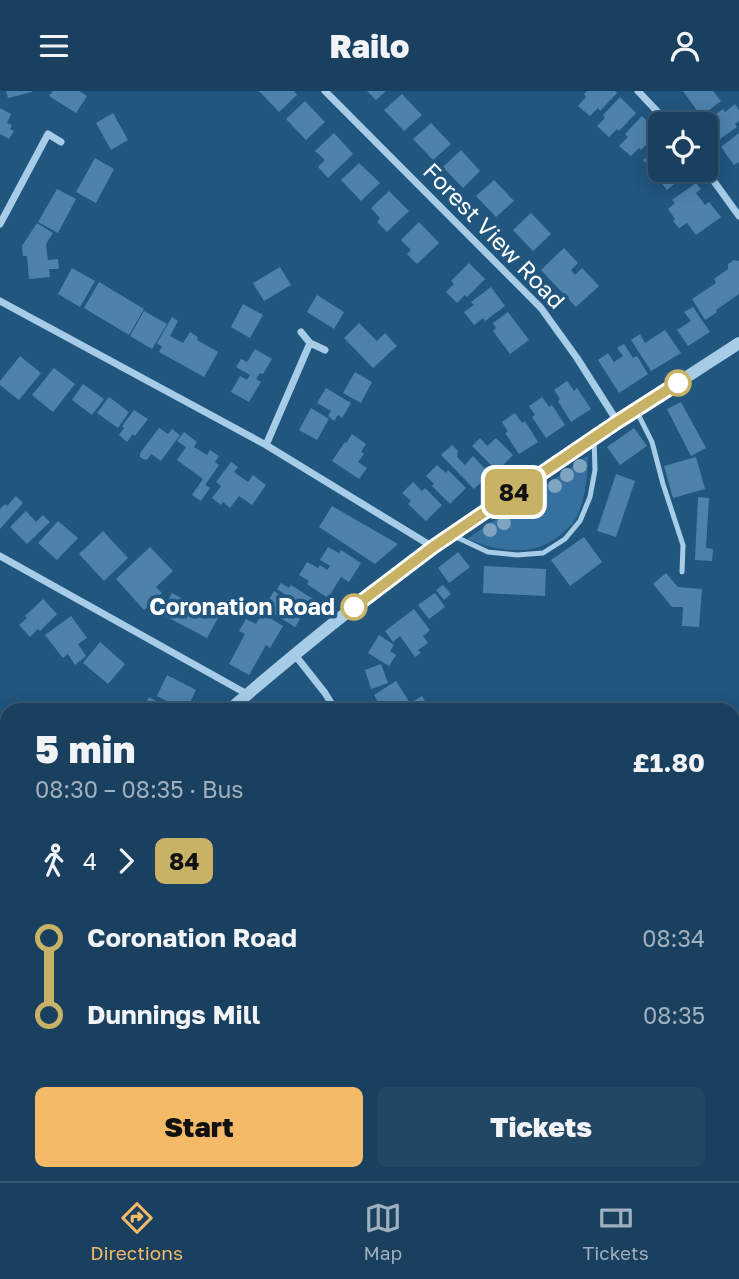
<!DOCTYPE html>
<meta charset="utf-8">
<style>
:root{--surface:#19405f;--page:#224765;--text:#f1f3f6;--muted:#9fafbd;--line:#375974;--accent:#f4ba68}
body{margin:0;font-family:"Golos Text",sans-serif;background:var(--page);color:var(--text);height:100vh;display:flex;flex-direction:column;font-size:26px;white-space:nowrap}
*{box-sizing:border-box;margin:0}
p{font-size:23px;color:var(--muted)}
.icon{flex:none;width:38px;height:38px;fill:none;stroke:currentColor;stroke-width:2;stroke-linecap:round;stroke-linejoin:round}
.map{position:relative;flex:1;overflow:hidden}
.panel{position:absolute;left:0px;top:612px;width:740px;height:478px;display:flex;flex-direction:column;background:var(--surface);border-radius:21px 21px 0 0;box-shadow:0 4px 18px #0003,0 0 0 2px var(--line)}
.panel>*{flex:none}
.badge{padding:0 14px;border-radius:10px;font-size:24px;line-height:46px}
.controls{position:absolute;left:648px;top:21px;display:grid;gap:14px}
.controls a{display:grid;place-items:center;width:70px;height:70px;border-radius:10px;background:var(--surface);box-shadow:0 4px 18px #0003,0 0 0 2px var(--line);font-size:35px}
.map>.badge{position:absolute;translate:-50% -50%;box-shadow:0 0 0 4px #fff}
.legs{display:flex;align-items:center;gap:10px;height:77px;padding:0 35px;font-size:23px}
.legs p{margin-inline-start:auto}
.summary{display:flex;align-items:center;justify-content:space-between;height:119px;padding:0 35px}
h1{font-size:38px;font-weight:800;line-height:52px}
.button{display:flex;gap:14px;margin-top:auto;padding:14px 35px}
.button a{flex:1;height:80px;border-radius:10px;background:var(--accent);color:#111;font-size:28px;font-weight:800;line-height:80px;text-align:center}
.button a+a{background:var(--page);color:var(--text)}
ul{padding:0 35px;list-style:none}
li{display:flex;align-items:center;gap:24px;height:77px;font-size:26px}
li i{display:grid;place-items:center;width:10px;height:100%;margin:0 9px;background:currentColor}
li i::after{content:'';width:18px;height:18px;margin:-9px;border:5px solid;border-radius:50%;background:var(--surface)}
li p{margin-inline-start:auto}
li:first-child i{background:linear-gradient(#0000 50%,currentColor 0)}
li:last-child i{background:linear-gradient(currentColor 50%,#0000 0)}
header{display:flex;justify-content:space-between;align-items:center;height:91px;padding:0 35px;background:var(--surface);font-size:32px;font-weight:800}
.dock{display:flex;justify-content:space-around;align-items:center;height:98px;border-top:2px solid var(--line);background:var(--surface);font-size:19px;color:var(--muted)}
.dock a{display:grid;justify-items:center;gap:4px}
.dock .current{color:var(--accent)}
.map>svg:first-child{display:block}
</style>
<header><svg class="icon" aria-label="menu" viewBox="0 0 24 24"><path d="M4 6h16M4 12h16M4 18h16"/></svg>Railo<svg class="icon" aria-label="person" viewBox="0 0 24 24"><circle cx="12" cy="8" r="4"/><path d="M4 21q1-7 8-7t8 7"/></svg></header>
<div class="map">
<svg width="739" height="1090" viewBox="0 0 739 1090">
<rect width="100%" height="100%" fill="#21567f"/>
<!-- green -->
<path fill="#35709e" d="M 588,365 C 587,386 586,410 575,429 C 573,433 568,437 564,441 C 537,467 499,461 467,448 Z"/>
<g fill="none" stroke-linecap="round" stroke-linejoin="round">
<!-- stream -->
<path stroke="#9ac8e9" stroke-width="5" d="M 733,1055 L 739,1054
M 591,1090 L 618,1083"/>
</g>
<!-- building -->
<path fill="#4e82ab" d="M 6,0 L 32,0 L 32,1 L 8,7 Z
M 53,0 L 79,0 L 87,5 L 76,22 L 49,5 Z
M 259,0 L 294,0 L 297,4 L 279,21 Z
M 367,0 L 386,0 L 376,9 Z
M 587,0 L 615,0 L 617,2 L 600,20 L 598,17 L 590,25 L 578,15 L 586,6 L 584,3 Z
M 683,0 L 713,0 L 721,10 L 701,25 Z
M 402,3 L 422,24 L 404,40 L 384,19 Z
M 620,6 L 636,22 L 619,40 L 617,38 L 609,46 L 597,35 L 605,27 L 603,24 Z
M 305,10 L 325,31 L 306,49 L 286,28 Z
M 735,13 L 739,19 L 739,30 L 735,33 L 737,36 L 717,50 L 705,33 L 702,33 L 723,18 L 725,21 Z
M 0,17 L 11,23 L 7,32 L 12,34 L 10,38 L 14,40 L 9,48 L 0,43 Z
M 113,22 L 128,49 L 111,59 L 96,32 Z
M 642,25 L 658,42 L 641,59 L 639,57 L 631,65 L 619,55 L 628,46 L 625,43 Z
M 431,32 L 451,53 L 433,69 L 413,48 Z
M 334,42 L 353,63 L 328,87 L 318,76 L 325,69 L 315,60 Z
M 739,42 L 739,71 L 734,74 L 721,56 Z
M 660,56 L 660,79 L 679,79 L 684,85 L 667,99 L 643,69 Z
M 461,59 L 480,80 L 463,97 L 443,76 Z
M 95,67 L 114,78 L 96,112 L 76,101 Z
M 359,72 L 380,92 L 361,110 L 341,89 Z
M 494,89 L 514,110 L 496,126 L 476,105 Z
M 696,92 L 701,98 L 696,102 L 705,114 L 709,111 L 721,126 L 696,144 L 687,132 L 679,137 L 673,130 L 675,128 L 668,118 L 675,112 L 672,109 Z
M 57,98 L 76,108 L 58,142 L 38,131 Z
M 389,100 L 409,120 L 387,141 L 377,131 L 380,127 L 371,117 Z
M 531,122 L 551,143 L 533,160 L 513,139 Z
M 419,131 L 439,152 L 417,173 L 407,163 L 411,159 L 401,149 Z
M 37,132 L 53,142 L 46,153 L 48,169 L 58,168 L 59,178 L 49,178 L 50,186 L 29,188 L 27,165 L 23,165 L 22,155 Z
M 564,157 L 578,172 L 571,179 L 575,184 L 582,177 L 599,195 L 576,216 L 541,179 Z
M 734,169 L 739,170 L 739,203 L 716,219 L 717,221 L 705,229 L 692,208 L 716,192 L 714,188 L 728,178 L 728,173 Z
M 469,172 L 485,188 L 467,206 L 465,204 L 457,212 L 446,201 L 454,193 L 451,190 Z
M 280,176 L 291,194 L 264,210 L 253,192 Z
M 72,177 L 95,190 L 80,216 L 58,203 Z
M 99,191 L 144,218 L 129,244 L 84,217 Z
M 491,196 L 505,215 L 485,230 L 483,227 L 474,234 L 464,221 L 474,214 L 471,211 Z
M 317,204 L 344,221 L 334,238 L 307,221 Z
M 243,213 L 263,224 L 250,247 L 231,236 Z
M 693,216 L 710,241 L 688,255 L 677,239 L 691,230 L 684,221 Z
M 144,220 L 167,233 L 152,258 L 130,245 Z
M 508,221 L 529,249 L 510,263 L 493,240 L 496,237 L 493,232 Z
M 172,226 L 178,230 L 170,245 L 183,252 L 190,241 L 198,246 L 197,249 L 218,261 L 204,286 L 159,261 L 162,256 L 157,252 Z
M 359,232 L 377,250 L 385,242 L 397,255 L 373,277 L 344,247 Z
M 665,239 L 681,262 L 651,280 L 631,249 L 640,243 L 645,252 Z
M 624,253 L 633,267 L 637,265 L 648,283 L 619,302 L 598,269 L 608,262 L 614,271 L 623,265 L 617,257 Z
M 255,258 L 272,268 L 263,283 L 260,282 L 256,288 L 261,291 L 249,311 L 231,301 L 240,285 L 247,289 L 250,284 L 236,276 L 241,268 L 247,271 Z
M 20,265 L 41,282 L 19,309 L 0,294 L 0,290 Z
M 54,277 L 75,293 L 53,321 L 32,304 Z
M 355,281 L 372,291 L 361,312 L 343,302 Z
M 567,290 L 574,300 L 577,297 L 591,318 L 571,331 L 558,310 L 560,308 L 554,299 Z
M 83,293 L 104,308 L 92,324 L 72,309 Z
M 326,297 L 351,312 L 342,327 L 338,324 L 334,330 L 328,325 L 331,320 L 317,312 Z
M 109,306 L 129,321 L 118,337 L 97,322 Z
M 542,306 L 549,316 L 552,314 L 565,334 L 546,347 L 532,326 L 535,324 L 529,315 Z
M 681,311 L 706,357 L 691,365 L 667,318 Z
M 311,317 L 329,328 L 317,349 L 299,339 Z
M 134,319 L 148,328 L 135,345 L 133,343 L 127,351 L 119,344 L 124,337 L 122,335 Z
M 515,322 L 522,332 L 525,330 L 538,351 L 519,363 L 505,342 L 508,341 L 502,331 Z
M 159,337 L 168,343 L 172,338 L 180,344 L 161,370 L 151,363 L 148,368 L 145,369 L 140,366 L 140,362 Z
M 634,337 L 647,355 L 620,374 L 607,356 Z
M 184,341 L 197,351 L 194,356 L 207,364 L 210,359 L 219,365 L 215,371 L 219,374 L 205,394 L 210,397 L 201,410 L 192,404 L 203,388 L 177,369 L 186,356 L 177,350 Z
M 352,343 L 366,353 L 361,361 L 364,363 L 358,371 L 367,377 L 359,388 L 332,370 L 345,351 L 346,352 Z
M 480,347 L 487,355 L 496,347 L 513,364 L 497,380 L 472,355 Z
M 452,354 L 458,360 L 457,366 L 465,374 L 473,365 L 490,383 L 474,398 L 441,364 Z
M 696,366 L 705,398 L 673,407 L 664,375 Z
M 231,371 L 238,376 L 234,381 L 248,391 L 253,384 L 266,394 L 252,414 L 239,405 L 230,417 L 223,411 L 221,414 L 212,407 L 221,395 L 216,391 Z
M 437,374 L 446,382 L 448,379 L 466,397 L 450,413 L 432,395 L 434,393 L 426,385 Z
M 616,383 L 635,390 L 616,446 L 597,440 Z
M 413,391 L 422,400 L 425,397 L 442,414 L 426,430 L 408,413 L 411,410 L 402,402 Z
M 16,405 L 23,412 L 0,438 L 0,418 L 5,413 L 7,415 Z
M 698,406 L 709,407 L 706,457 L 713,458 L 712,470 L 695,469 Z
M 332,415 L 398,453 L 375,473 L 319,436 Z
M 26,420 L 36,431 L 43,424 L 50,431 L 27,453 L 10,436 Z
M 58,430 L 78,447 L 57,469 L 38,452 Z
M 103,440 L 128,467 L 104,490 L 79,463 Z
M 584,446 L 602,471 L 570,495 L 551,469 Z
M 150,456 L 173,480 L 156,496 L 162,502 L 144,519 L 116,488 Z
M 328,456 L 339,462 L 341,459 L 361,472 L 349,491 L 341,486 L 328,507 L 307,493 L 309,490 L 299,484 L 307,471 L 318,477 L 320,474 L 327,479 L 330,475 L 320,469 Z
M 458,461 L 470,476 L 449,492 L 438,477 Z
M 484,475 L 546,478 L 545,505 L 483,502 Z
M 666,482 L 678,496 L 702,498 L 699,536 L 682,535 L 683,516 L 672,516 L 653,493 Z
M 281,492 L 289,497 L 291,494 L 313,508 L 295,536 L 274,523 L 276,520 L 266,514 L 274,500 L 284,507 L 286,504 L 277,498 Z
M 443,494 L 451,503 L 444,509 L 436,499 Z
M 172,502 L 218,527 L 207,547 L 161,523 Z
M 435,502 L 445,516 L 429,528 L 418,514 Z
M 43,508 L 57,523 L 40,540 L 38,538 L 30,546 L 19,534 L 27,527 L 25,525 Z
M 414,518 L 430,539 L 423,545 L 428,552 L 418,559 L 421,562 L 415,566 L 400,545 L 393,551 L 385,540 Z
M 262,522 L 283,535 L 270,557 L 266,554 L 249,584 L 229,573 L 245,543 L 239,540 L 246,528 L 256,533 Z
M 71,525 L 87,547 L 78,553 L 86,565 L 75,574 L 68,563 L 63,567 L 45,544 Z
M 379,544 L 394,554 L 390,560 L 396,564 L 389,575 L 368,562 Z
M 100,551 L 125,573 L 108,593 L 83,572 Z
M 381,573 L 388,592 L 371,598 L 365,579 Z
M 167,584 L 196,599 L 186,620 L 157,605 Z
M 396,590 L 410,612 L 422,605 L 428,615 L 421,620 L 383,620 L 374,604 Z
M 149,606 L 174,620 L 141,620 Z
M 7,688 L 7,736 L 0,733 L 0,699 L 1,700 Z
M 7,909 L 7,949 L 0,942 L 0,915 Z
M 7,1024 L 7,1047 L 0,1041 L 0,1031 Z
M 7,1055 L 7,1083 L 12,1083 L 6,1090 L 3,1090 L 0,1087 L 0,1062 Z
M 162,1083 L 171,1083 L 172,1088 L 181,1084 L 183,1090 L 154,1090 L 153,1087 Z
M 186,1083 L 217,1083 L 218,1090 L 188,1090 Z"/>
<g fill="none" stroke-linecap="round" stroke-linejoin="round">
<!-- service -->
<path stroke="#a6cce7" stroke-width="5" d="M 636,319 L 652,351 L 663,393 L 683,454 L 682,481
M 454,445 L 488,461 L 517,464 L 543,462 L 565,448 L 580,430 L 590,406 L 595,379 L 594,347"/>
<!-- minor -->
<path stroke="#a6cce7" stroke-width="7" d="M 325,0 L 541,217 L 577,267 L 617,330
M 638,0 L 669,33
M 705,78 L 739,125
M 0,133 L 48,43 L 61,51
M 0,210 L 266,354 L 433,456
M 310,252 L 325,259
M 266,354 L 310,252 L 301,241
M 0,465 L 247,603
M 295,564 L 325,602 L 336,620
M 0,747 L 7,750
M 415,1090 L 416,1083"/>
<!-- tertiary -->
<path stroke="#a6cce7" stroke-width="12" d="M 228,620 C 294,563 362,507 433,457 C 532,386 636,319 739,252
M 0,838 L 7,830"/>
</g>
<!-- trees -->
<g fill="#7ea4c0">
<circle cx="580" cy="375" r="7"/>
<circle cx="567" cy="384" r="7"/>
<circle cx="555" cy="395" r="7"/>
<circle cx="540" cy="405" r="7"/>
<circle cx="516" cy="420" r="7"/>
<circle cx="504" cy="432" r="7"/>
<circle cx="490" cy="439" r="7"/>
</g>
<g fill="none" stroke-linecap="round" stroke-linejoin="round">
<!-- line-1 casing -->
<g stroke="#fff" stroke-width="16">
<path id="line-1" d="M 354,516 L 433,456 L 617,331 L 678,292"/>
</g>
<!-- line-1 -->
<use href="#line-1" stroke="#c8b265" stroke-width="10"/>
</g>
<!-- markers -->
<g fill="#fff" stroke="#c8b265" stroke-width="3.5">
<circle cx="678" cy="292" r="12"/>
<circle cx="354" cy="516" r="12"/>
</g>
<g text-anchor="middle" stroke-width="7" stroke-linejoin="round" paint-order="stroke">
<!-- street labels -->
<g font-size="23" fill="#fff" stroke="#21567f">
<text transform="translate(494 145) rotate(46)" y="8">Forest View Road</text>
</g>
<!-- stop labels -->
<g font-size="23" font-weight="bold" fill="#fff" stroke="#21567f" text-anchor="end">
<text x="335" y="524">Coronation Road</text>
</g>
</g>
</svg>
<div class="controls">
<a><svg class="icon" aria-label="locate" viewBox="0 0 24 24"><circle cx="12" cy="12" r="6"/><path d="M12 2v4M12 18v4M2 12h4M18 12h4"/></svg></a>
</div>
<b class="badge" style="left:514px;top:401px;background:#c8b265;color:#111">84</b>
<section class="panel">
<div class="summary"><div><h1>5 min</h1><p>08:30 – 08:35 · Bus</p></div><b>£1.80</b></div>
<div class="legs"><svg class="icon" aria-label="walk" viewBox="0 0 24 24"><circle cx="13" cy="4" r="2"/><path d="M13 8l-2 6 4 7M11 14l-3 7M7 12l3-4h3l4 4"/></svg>4<svg class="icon" aria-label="forward" viewBox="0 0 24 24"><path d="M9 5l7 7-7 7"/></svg><b class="badge" style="background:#c8b265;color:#111">84</b></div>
<ul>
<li><i style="color:#c8b265"></i><b>Coronation Road</b><p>08:34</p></li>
<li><i style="color:#c8b265"></i><b>Dunnings Mill</b><p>08:35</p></li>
</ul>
<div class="button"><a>Start</a><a>Tickets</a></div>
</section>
</div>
<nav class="dock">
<a class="current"><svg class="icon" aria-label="directions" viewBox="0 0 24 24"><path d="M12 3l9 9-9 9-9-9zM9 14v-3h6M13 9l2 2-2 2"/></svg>Directions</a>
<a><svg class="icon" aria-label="map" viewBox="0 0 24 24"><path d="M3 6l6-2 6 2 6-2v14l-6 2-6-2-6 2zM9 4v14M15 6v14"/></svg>Map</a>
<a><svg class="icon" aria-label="tickets" viewBox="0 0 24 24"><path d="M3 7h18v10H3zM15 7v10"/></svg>Tickets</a>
</nav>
